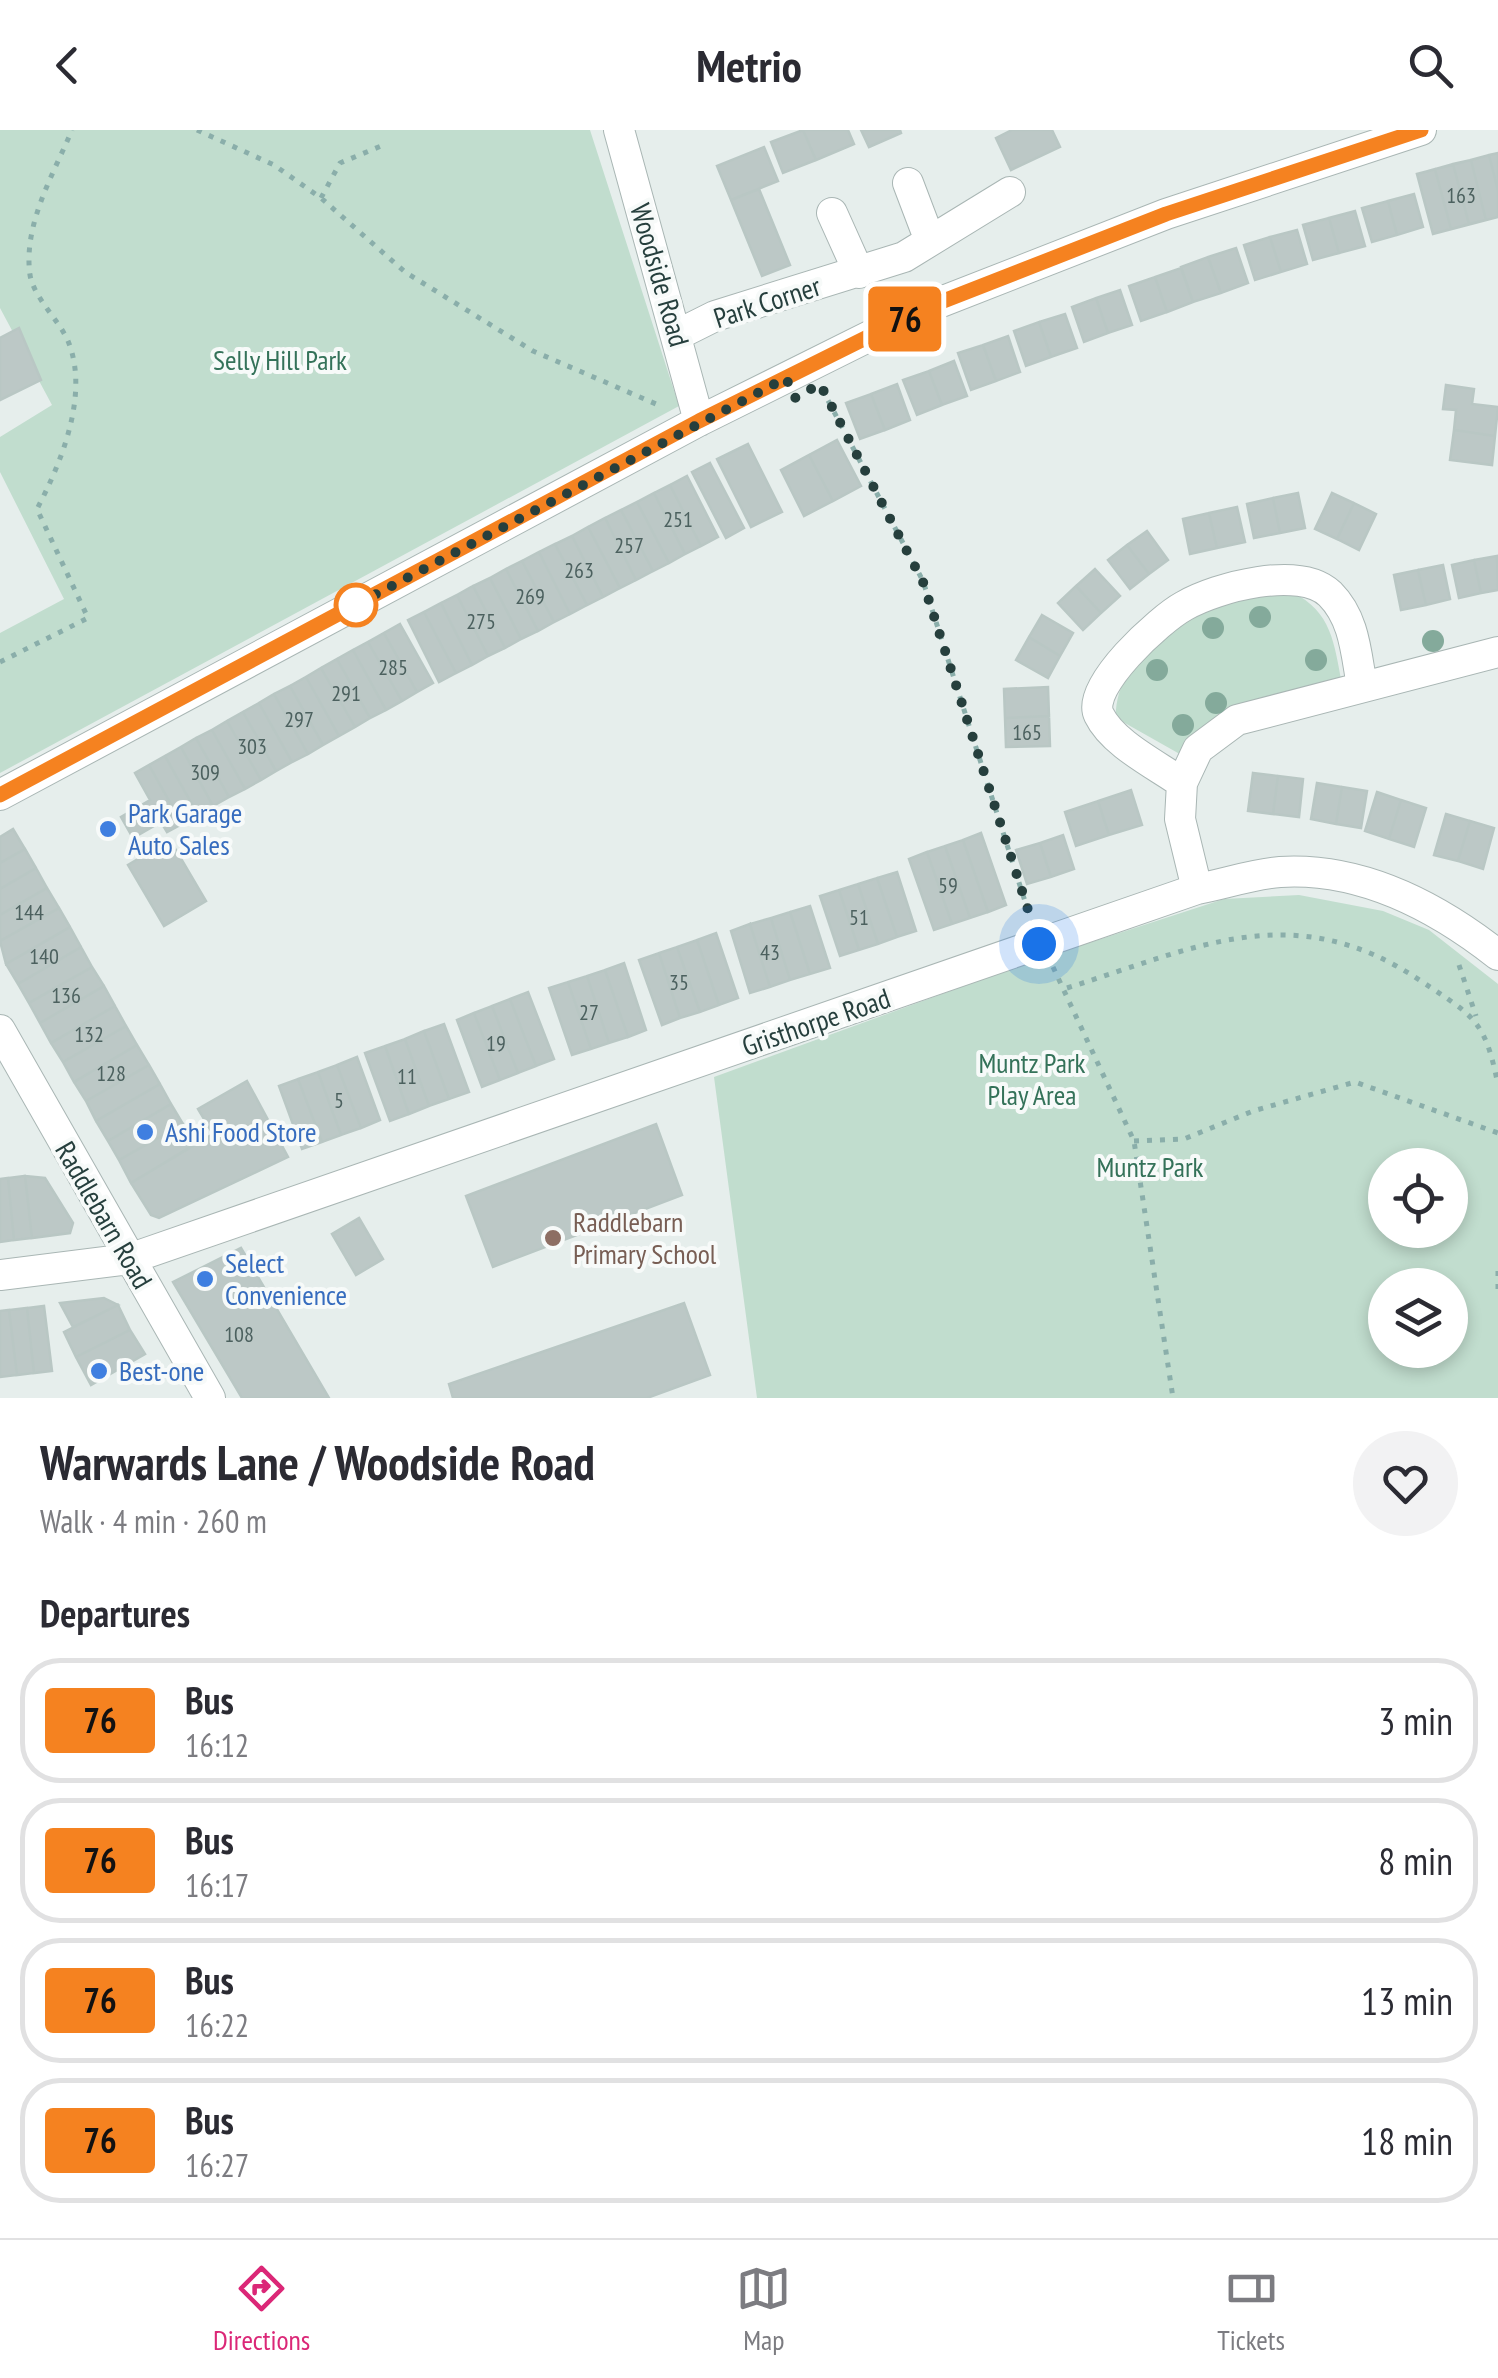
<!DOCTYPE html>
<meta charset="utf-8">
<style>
:root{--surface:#fff;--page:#f2f2f3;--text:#2b2b33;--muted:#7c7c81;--line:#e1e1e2;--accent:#db2777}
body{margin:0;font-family:"PT Sans Narrow",sans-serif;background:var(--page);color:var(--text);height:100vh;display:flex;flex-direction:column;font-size:38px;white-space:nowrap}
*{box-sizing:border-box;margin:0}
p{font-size:32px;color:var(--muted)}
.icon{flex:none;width:55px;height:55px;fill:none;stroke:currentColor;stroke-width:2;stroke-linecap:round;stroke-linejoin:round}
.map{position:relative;height:1268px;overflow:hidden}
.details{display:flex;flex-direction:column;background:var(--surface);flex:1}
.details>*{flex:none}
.badge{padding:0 20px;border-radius:8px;font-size:35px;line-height:65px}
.controls{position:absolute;left:1368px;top:1018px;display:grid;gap:20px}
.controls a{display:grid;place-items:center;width:100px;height:100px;border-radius:50%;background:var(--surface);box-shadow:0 5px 15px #0003;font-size:50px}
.you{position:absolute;width:50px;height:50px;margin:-25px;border:8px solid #fff;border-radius:50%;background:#1a73e8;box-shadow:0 0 0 15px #1a73e833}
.map>.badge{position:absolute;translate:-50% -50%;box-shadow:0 0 0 5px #fff}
h2{padding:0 40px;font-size:38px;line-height:90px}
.round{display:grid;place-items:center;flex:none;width:105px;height:105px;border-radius:52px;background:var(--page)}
.headline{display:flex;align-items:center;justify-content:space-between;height:170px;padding:0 40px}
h1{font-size:48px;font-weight:700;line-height:75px}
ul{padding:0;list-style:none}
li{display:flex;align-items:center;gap:30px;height:125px;margin:0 20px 15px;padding:0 20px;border:5px solid var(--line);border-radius:40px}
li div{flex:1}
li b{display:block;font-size:38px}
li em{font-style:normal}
li .badge{min-width:110px;font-weight:700;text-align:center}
header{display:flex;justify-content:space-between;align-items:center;height:130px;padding:0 40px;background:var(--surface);font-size:45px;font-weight:700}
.dock{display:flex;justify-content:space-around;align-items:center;height:140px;border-top:2px solid var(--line);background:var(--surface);font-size:28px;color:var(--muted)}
.dock a{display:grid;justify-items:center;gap:5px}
.dock .active{color:var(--accent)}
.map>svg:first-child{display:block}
</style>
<header><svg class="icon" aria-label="back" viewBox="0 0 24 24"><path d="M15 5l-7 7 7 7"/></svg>Metrio<svg class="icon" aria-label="search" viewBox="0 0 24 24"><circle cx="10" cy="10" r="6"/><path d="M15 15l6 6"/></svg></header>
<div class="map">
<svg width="1498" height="1268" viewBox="0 0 1498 1268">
<rect width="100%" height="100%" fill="#e6eeec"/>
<!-- green -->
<path fill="#c1ddce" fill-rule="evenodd" d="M 0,0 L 590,0 L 679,276 L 0,643 L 0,503 L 64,469 L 0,342 L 0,307 L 52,275 L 0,178 Z
M 1292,462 C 1332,482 1334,513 1342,554 L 1185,627 L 1116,588 C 1114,528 1184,482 1236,467 C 1253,462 1274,463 1292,462 Z
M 1299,765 L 1383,781 L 1429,800 L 1498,854 L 1498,1268 L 757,1268 L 714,947 L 1027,833 L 1224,769 ZM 1385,1035 L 1450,1035 L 1450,1100 L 1385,1100 ZM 1385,1155 L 1450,1155 L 1450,1220 L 1385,1220 Z"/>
<!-- building -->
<path fill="#bcc8c6" stroke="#b9c7c4" stroke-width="2.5" d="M 803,0 L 816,30 L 783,43 L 771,12 Z
M 803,0 L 848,0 L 854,14 L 816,30 Z
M 861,0 L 900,0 L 901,3 L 869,17 Z
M 1012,0 L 1052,0 L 1060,17 L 1011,40 L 996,8 Z
M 764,17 L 778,51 L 731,70 L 717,36 Z
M 1498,23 L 1498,87 L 1433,104 L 1417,44 Z
M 1498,23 L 1498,61 L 1489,25 Z
M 1489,25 L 1498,61 L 1498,87 L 1486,90 L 1471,30 Z
M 1471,30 L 1486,90 L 1469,94 L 1453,34 Z
M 1453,34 L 1469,94 L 1451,99 L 1435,39 Z
M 1435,39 L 1451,99 L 1433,104 L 1417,44 Z
M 759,59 L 790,135 L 762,146 L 731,70 Z
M 1414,64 L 1423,97 L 1397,105 L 1388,71 Z
M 1388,71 L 1397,105 L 1372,112 L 1362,78 Z
M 1355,81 L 1365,116 L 1339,123 L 1329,88 Z
M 1329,88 L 1339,123 L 1313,130 L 1303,95 Z
M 1297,100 L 1307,134 L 1281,142 L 1270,107 Z
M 1270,107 L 1281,142 L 1255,150 L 1244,115 Z
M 1236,118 L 1248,153 L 1221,163 L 1208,127 Z
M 1208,127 L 1221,163 L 1193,172 L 1181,137 Z
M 1181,138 L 1193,172 L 1167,182 L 1155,147 Z
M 1155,147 L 1167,182 L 1141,191 L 1129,156 Z
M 1120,160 L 1132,195 L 1108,203 L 1096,168 Z
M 1096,168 L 1108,203 L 1084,212 L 1072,177 Z
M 1065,184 L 1077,218 L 1051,227 L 1039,192 Z
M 1039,192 L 1051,227 L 1026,236 L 1014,201 Z
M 19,198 L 41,250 L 0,270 L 0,208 Z
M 1008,206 L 1020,242 L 996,251 L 983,215 Z
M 983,215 L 996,251 L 971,260 L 958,223 Z
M 954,231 L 967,266 L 942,275 L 929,241 Z
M 929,241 L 942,275 L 917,285 L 903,250 Z
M 897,254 L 910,290 L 885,300 L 871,264 Z
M 1446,255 L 1474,259 L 1472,274 L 1498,277 L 1495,306 L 1454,300 L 1456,280 L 1443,279 Z
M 871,264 L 885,300 L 860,309 L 846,273 Z
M 1454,300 L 1495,306 L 1492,335 L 1450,330 Z
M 837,310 L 861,356 L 833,371 L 809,325 Z
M 748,314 L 782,382 L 751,397 L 717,329 Z
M 809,325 L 833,371 L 804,386 L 781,340 Z
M 710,333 L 744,398 L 726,408 L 692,342 Z
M 687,346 L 718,407 L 701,416 L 670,355 Z
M 670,355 L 701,416 L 685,424 L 654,363 Z
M 654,363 L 685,424 L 669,433 L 637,372 Z
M 1298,363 L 1305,398 L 1280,403 L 1273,368 Z
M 1332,363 L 1354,373 L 1337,409 L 1315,399 Z
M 1273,368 L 1280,403 L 1254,408 L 1247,374 Z
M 637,372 L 669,433 L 653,441 L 621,380 Z
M 1354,373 L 1376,384 L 1359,420 L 1337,409 Z
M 1237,377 L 1245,412 L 1217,418 L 1209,383 Z
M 621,380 L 653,441 L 636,450 L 605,388 Z
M 1209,383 L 1217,418 L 1190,424 L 1183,389 Z
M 605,388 L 636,450 L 620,458 L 588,397 Z
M 588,397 L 620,458 L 603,467 L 572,406 Z
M 1147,401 L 1168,430 L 1149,444 L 1127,415 Z
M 572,406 L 603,467 L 587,475 L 555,414 Z
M 555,414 L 587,475 L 570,484 L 539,422 Z
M 1127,415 L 1149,444 L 1130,459 L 1108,430 Z
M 539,422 L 570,484 L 554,492 L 522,431 Z
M 1497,426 L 1498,460 L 1481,463 L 1474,430 Z
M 1474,430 L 1481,463 L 1459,468 L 1452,435 Z
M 522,431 L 554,492 L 538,501 L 506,439 Z
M 1443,435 L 1450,469 L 1426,475 L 1418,440 Z
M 506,439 L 538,501 L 521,509 L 490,448 Z
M 1095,439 L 1120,466 L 1101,483 L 1076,456 Z
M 1418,440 L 1426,475 L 1401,480 L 1394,445 Z
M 490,448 L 521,509 L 505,518 L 473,456 Z
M 473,456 L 505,518 L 488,526 L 457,465 Z
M 1076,456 L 1101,483 L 1083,500 L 1058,473 Z
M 457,465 L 488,526 L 472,535 L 441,473 Z
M 441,473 L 472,535 L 456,543 L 424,482 Z
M 424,482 L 456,543 L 439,552 L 408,490 Z
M 1042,485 L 1073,503 L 1060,526 L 1029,507 Z
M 400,494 L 433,553 L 417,562 L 384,503 Z
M 384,503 L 417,562 L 402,571 L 368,512 Z
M 1029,507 L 1060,526 L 1048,548 L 1016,530 Z
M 368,512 L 402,571 L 386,580 L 353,520 Z
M 353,520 L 386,580 L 370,588 L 337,529 Z
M 337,529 L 370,588 L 355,597 L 321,538 Z
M 321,538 L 355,597 L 339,606 L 306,547 Z
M 306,547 L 339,606 L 323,615 L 290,556 Z
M 290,556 L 323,615 L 308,624 L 274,564 Z
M 1048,557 L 1049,586 L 1005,588 L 1004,559 Z
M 274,564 L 308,624 L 292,632 L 259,573 Z
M 259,573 L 292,632 L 276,641 L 243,582 Z
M 243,582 L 276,641 L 261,650 L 227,591 Z
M 1049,586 L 1050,616 L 1006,617 L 1005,588 Z
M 227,591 L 261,650 L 245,659 L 212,600 Z
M 212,600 L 245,659 L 229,667 L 196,608 Z
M 196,608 L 229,667 L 213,676 L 181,617 Z
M 181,617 L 213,676 L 198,685 L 165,626 Z
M 165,626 L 198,685 L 182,694 L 149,635 Z
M 149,635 L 182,694 L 167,702 L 161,692 L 133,708 L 121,687 L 150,670 L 135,643 Z
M 1253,643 L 1278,646 L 1273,684 L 1248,681 Z
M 1278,646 L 1303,649 L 1299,687 L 1273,684 Z
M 1317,653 L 1342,657 L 1336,694 L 1311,689 Z
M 1342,657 L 1367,661 L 1361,698 L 1336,694 Z
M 1131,660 L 1142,695 L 1109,705 L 1098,671 Z
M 1377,662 L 1401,670 L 1389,709 L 1365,701 Z
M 1401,670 L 1426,678 L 1414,717 L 1389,709 Z
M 1098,671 L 1109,705 L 1076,716 L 1065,682 Z
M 1446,684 L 1470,691 L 1458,731 L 1434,725 Z
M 1470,691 L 1494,698 L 1483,739 L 1458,731 Z
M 13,699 L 25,719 L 0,733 L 0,707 Z
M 981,703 L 1006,775 L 988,782 L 963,710 Z
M 1063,705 L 1074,739 L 1051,747 L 1040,713 Z
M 170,710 L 206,771 L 164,796 L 128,735 Z
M 963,710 L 988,782 L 970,788 L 945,716 Z
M 1040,713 L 1051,747 L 1027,754 L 1016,720 Z
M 945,716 L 970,788 L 952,794 L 927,722 Z
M 25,719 L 36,738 L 0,759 L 0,733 Z
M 927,722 L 952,794 L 934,800 L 909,729 Z
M 36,738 L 47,758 L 0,785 L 0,759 Z
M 897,742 L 916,801 L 897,807 L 877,748 Z
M 877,748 L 897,807 L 878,814 L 858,754 Z
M 858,754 L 878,814 L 859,820 L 839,760 Z
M 47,758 L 59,778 L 0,811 L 0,785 Z
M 839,760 L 859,820 L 840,826 L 820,766 Z
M 810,776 L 830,838 L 810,844 L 790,782 Z
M 59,778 L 70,797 L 6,834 L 0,811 Z
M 790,782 L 810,844 L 790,850 L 771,788 Z
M 771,788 L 790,850 L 770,857 L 750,794 Z
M 750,794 L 770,857 L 750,863 L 731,801 Z
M 70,797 L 81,817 L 18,854 L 6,834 Z
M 716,803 L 738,868 L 719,875 L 697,810 Z
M 697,810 L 719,875 L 700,882 L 677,817 Z
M 81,817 L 92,837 L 29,873 L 18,854 Z
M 677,817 L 700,882 L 680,888 L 659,823 Z
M 659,823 L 680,888 L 662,895 L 639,830 Z
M 624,833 L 646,900 L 628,907 L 605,840 Z
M 92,837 L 104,856 L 40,893 L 29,873 Z
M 605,840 L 628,907 L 609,913 L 587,846 Z
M 587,846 L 609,913 L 591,919 L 568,852 Z
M 568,852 L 591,919 L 572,925 L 549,858 Z
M 104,856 L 115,876 L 51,913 L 40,893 Z
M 528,862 L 554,929 L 536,936 L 510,869 Z
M 510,869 L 536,936 L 518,943 L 492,876 Z
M 115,876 L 126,896 L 63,932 L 51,913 Z
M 492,876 L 518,943 L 500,950 L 474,883 Z
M 474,883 L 500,950 L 482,957 L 457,890 Z
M 444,894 L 469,962 L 449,969 L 424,901 Z
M 126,896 L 137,915 L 74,952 L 63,932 Z
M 424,901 L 449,969 L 429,976 L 405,909 Z
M 405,909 L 429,976 L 409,984 L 385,916 Z
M 137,915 L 149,935 L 86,971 L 74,952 Z
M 385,916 L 409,984 L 390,991 L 365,923 Z
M 357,927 L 380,990 L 361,998 L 337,935 Z
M 149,935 L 160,954 L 96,991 L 86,971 Z
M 337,935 L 361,998 L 341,1005 L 318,942 Z
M 318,942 L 341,1005 L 322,1012 L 298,949 Z
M 298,949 L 322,1012 L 302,1019 L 279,956 Z
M 247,951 L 288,1027 L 159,1088 L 151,1085 L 131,1053 L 213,1004 L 198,979 Z
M 160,954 L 171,974 L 108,1011 L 96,991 Z
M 171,974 L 183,994 L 119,1030 L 108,1011 Z
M 183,994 L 195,1014 L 131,1053 L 119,1030 Z
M 656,994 L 682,1065 L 493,1137 L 466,1066 Z
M 25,1046 L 45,1048 L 73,1093 L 70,1103 L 32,1108 Z
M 25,1046 L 32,1108 L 14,1110 L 8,1048 Z
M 8,1048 L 14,1110 L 0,1112 L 0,1049 Z
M 359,1088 L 383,1129 L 356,1145 L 332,1104 Z
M 241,1118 L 329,1268 L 242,1268 L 173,1152 Z
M 104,1168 L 118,1175 L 73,1197 L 60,1173 Z
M 684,1173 L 710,1245 L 647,1268 L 453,1268 L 449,1254 Z
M 118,1175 L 130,1200 L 76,1227 L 64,1202 Z
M 44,1176 L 52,1241 L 34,1243 L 27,1178 Z
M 27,1178 L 34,1243 L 17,1245 L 9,1180 Z
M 9,1180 L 17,1245 L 0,1247 L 0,1181 Z
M 130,1200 L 145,1224 L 91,1255 L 76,1227 Z"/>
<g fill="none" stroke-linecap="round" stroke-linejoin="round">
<!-- minor casing -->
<g stroke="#a9b6b4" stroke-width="32">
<path id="minor" d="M 619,0 L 699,291
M 908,53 L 930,111
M 832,83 L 859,143
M 677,205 L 715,186 L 904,127 L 1010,62
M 1182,653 C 1157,635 1113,614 1099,585 C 1085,557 1160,489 1184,476 C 1217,457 1300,435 1330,464 C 1355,489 1356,524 1362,556
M 0,665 L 699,291 L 928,177 L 1166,84 L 1421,0
M 1197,759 L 1180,689 L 1182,653 L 1198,619 L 1237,590 L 1498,522
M 0,900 L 210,1268
M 0,1145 L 129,1129 L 1197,759 C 1224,754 1253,744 1280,742 C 1361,737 1437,777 1498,825"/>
</g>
<!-- path -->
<path stroke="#8aaeaa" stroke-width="5" stroke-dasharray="5 8" stroke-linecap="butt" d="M 197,0 L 274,35 L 321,68 L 405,142 L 533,221 L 663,277
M 321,68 L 340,33 L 386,14
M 822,259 L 923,451 L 1030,787
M 0,532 L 88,488 L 37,379 C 61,333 90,264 68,211 C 59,190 34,168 30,145 C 23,95 53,45 72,0
M 1459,835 L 1476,886
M 1053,837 L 1134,1011 L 1173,1268
M 1067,858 C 1198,817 1294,766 1421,851 C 1475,887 1485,890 1498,955
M 1134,1011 L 1184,1009 L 1253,981 L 1355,952 L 1498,1003
M 1498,1141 L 1498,1161"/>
<!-- minor -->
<use href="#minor" stroke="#fff" stroke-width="30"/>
</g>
<!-- trees -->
<g fill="#84aa9b">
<circle cx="1260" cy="487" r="11"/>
<circle cx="1213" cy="498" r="11"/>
<circle cx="1433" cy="511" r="11"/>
<circle cx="1316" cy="530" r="11"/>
<circle cx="1157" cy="540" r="11"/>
<circle cx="1216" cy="573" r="11"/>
<circle cx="1183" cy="595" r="11"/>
</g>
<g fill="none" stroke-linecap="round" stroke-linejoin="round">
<!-- line casing -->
<g stroke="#fff" stroke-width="22">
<path id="line" d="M 0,665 L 699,291 L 928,177 L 1166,84 L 1421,0"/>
</g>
<!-- line -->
<use href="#line" stroke="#f58220" stroke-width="15"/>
<!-- walk -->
<path stroke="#263f3d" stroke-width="10" stroke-dasharray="0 18" d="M 356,475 L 350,478 L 786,248 L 795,268 L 820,254 L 923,452 L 1039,814"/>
</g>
<!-- markers -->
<circle fill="#fff" stroke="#f58220" stroke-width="5" cx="356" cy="475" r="20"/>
<g fill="#3f7fe0" stroke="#f7faf9" stroke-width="4">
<circle cx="108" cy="699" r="10"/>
<circle cx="145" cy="1002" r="10"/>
<circle cx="205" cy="1149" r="10"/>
<circle cx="99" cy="1241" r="10"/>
</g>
<circle fill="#8d6e63" stroke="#f7faf9" stroke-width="4" cx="553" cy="1108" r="10"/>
<g text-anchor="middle" stroke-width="8" stroke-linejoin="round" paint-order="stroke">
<!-- number labels -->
<g font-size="22" fill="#4c615f">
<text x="1461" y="73">163</text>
<text x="678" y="397">251</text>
<text x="629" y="423">257</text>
<text x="579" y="448">263</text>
<text x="530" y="474">269</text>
<text x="481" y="499">275</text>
<text x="393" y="545">285</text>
<text x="346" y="571">291</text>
<text x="299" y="597">297</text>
<text x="1027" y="610">165</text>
<text x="252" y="624">303</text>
<text x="205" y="650">309</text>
<text x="948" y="763">59</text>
<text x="29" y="790">144</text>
<text x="859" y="795">51</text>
<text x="770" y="830">43</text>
<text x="44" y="834">140</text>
<text x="679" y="860">35</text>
<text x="66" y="873">136</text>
<text x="589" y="890">27</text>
<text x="89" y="912">132</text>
<text x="496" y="921">19</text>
<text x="111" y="951">128</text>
<text x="407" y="954">11</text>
<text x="339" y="978">5</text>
<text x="239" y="1212">108</text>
</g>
<!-- street labels -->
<g font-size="28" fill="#263f3d" stroke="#f7faf9">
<text transform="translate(660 145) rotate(74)" y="10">Woodside Road</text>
<text transform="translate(767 172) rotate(-18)" y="10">Park Corner</text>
<text transform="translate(816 892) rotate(-19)" y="10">Gristhorpe Road</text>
<text transform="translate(104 1085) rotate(60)" y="10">Raddlebarn Road</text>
</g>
<!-- park labels -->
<g font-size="28" fill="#347259" stroke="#f7faf9">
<text x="280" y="240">Selly Hill Park</text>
<text x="1032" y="943">Muntz Park<tspan x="1032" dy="32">Play Area</tspan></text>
<text x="1150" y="1047">Muntz Park</text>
</g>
<!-- shop labels -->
<g font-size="28" fill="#366cbe" stroke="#f7faf9" text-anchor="start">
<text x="128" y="693">Park Garage<tspan x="128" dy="32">Auto Sales</tspan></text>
<text x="165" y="1012">Ashi Food Store</text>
<text x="225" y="1143">Select<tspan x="225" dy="32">Convenience</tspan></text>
<text x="119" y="1251">Best-one</text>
</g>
<!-- education labels -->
<g font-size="28" fill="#785e54" stroke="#f7faf9" text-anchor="start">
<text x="573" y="1102">Raddlebarn<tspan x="573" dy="32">Primary School</tspan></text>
</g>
</g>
</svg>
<div class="controls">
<a><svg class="icon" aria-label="locate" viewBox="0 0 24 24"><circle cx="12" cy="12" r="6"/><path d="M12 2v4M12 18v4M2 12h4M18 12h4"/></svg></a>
<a><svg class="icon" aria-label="layers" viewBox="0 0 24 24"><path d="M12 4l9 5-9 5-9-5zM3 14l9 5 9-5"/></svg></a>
</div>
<div class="you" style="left:1039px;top:814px"></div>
<b class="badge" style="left:905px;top:189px;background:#f58220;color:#111">76</b>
</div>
<section class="details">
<div class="headline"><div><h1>Warwards Lane / Woodside Road</h1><p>Walk · 4 min · 260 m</p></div><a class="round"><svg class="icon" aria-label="heart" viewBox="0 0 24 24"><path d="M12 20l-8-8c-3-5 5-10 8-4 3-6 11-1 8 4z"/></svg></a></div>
<h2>Departures</h2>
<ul>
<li><span class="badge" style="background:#f58220;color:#111">76</span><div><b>Bus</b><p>16:12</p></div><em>3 min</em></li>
<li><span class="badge" style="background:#f58220;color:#111">76</span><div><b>Bus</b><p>16:17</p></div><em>8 min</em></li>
<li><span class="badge" style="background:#f58220;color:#111">76</span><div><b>Bus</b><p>16:22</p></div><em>13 min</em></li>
<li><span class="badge" style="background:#f58220;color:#111">76</span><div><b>Bus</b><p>16:27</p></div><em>18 min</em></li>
</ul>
</section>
<nav class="dock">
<a class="active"><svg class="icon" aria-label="directions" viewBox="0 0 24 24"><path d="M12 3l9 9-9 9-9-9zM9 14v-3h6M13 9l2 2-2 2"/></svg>Directions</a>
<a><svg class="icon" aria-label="map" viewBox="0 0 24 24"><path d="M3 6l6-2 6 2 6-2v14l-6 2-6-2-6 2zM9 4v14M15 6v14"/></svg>Map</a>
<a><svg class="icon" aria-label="tickets" viewBox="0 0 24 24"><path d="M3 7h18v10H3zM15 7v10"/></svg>Tickets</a>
</nav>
